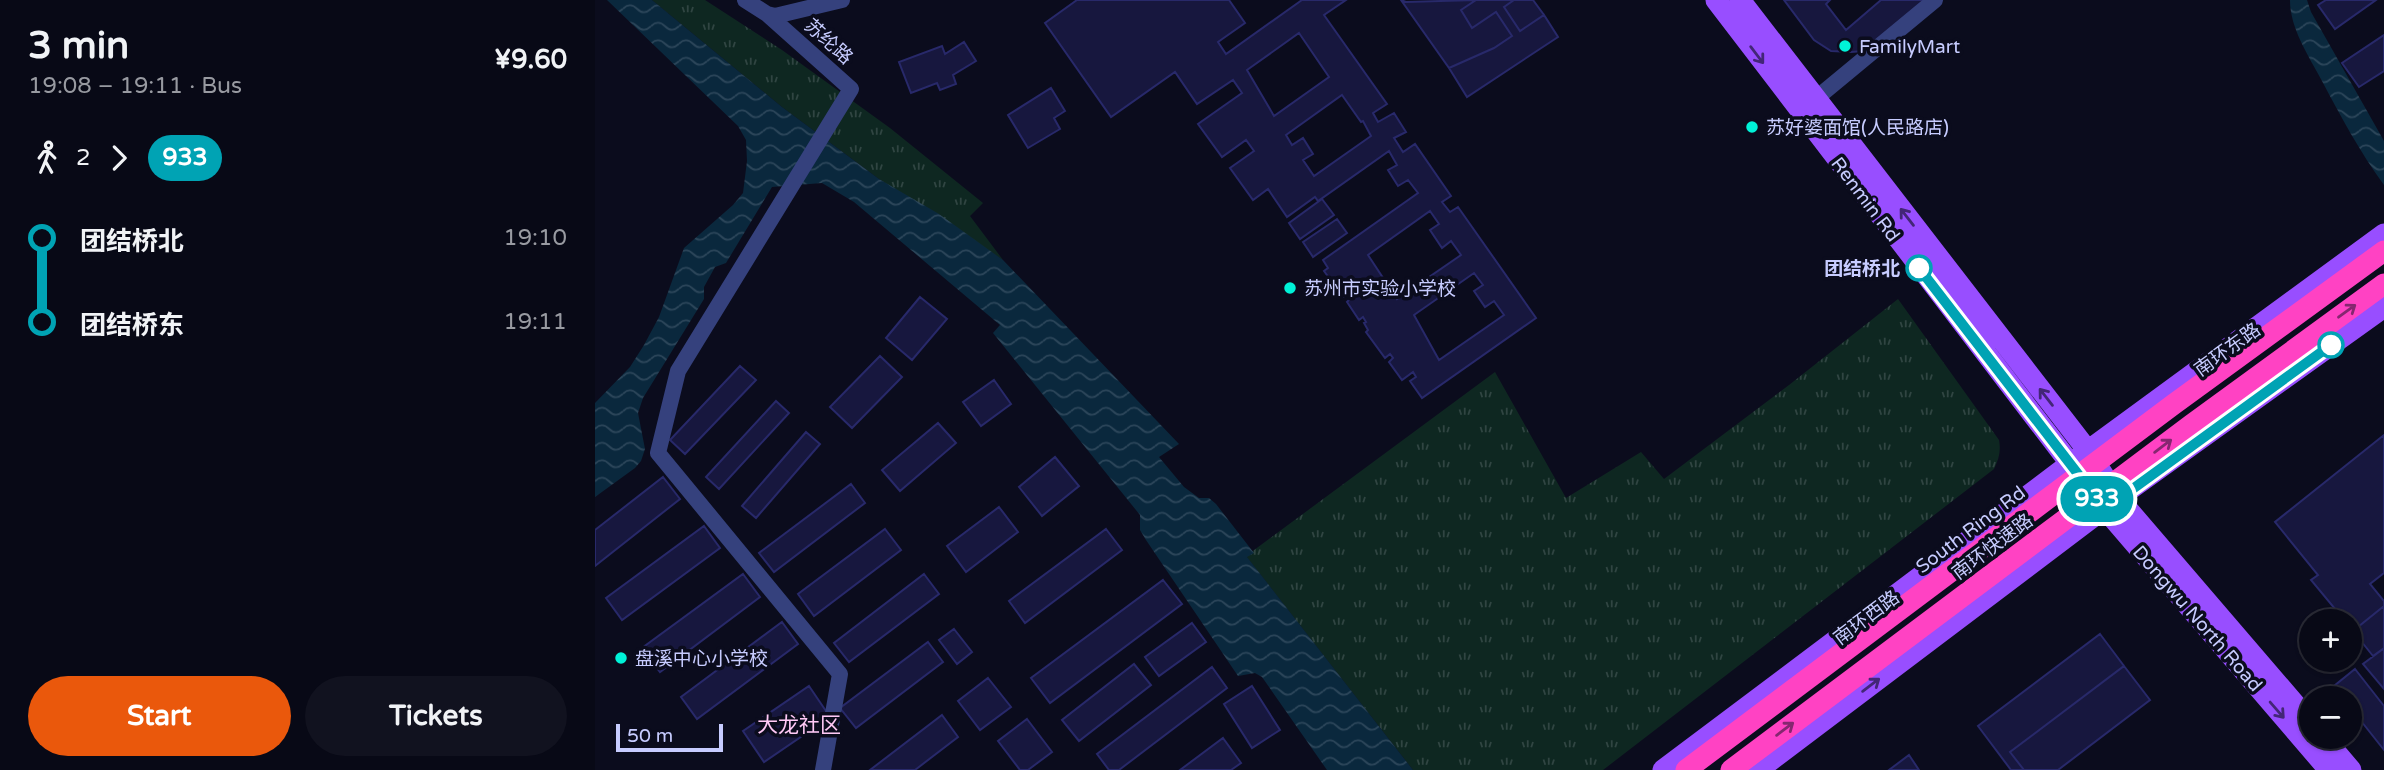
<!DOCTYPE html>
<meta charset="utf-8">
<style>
:root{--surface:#080916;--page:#11121f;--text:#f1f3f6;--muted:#989aa1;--line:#292a35;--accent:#ea580c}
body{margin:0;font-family:"Varela Round","Noto Sans SC",sans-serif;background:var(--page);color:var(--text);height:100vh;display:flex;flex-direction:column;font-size:26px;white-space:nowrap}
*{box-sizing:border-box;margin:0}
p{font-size:23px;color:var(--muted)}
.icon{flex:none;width:38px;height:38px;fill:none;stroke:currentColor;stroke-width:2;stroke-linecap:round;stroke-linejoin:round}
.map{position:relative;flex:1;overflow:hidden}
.side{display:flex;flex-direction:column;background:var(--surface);width:595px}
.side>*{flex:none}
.badge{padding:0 14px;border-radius:23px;font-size:24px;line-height:46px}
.controls{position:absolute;left:1704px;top:609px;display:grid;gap:14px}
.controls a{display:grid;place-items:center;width:63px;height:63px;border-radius:50%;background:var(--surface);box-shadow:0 2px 5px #0004,0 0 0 2px var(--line);font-size:35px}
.scale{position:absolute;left:21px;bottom:18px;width:107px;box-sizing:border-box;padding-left:7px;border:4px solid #c7ccff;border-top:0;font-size:19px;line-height:24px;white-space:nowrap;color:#c7ccff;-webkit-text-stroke:5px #0b0c1d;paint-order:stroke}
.map>.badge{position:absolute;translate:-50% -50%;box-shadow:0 0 0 4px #fff}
.legs{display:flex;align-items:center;gap:10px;height:77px;padding:0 28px;font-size:23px}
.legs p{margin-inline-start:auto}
.overview{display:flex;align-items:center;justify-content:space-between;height:119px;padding:0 28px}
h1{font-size:38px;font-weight:700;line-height:52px}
.button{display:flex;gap:14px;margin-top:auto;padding:14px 28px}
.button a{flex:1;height:80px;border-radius:42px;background:var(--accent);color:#fff;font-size:28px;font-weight:700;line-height:80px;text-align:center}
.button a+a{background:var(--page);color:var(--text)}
ul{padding:0 28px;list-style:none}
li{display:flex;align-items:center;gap:24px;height:84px;font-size:26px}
li i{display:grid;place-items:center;width:10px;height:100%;margin:0 9px;background:currentColor}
li i::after{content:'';width:18px;height:18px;margin:-9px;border:5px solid;border-radius:50%;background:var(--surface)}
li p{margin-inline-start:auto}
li:first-child i{background:linear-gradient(#0000 50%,currentColor 0)}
li:last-child i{background:linear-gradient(currentColor 50%,#0000 0)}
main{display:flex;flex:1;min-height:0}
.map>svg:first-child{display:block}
</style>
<main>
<section class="side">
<div class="overview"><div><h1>3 min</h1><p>19:08 – 19:11 · Bus</p></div><b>¥9.60</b></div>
<div class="legs"><svg class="icon" aria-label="walk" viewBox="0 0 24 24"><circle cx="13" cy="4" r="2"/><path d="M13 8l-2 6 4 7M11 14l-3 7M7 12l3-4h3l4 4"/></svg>2<svg class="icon" aria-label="forward" viewBox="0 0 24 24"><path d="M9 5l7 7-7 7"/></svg><b class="badge" style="background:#00a3b4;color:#fff">933</b></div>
<ul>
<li><i style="color:#00a3b4"></i><b>团结桥北</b><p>19:10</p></li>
<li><i style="color:#00a3b4"></i><b>团结桥东</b><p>19:11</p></li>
</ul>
<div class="button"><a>Start</a><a>Tickets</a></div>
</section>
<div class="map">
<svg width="1789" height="770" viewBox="0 0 1789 770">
<defs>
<pattern id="grass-tufts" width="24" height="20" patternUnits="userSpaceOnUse" patternTransform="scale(1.75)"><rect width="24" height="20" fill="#0e2721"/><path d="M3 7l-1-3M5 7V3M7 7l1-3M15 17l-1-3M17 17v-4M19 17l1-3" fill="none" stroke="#304542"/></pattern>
<pattern id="water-waves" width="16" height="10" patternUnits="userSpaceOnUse" patternTransform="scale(1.75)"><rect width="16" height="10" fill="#0a283d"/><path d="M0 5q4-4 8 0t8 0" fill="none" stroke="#2c465a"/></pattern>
</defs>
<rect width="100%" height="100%" fill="#0b0c1d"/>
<!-- grass -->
<path fill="url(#grass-tufts)" d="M 57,0 L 110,0 L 187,50 L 295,128 L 388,203 L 375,216 L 408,260 L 284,179 L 187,107 Z
M 1303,299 L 1404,440 C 1406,451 1404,459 1399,469 L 1008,770 L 818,770 L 651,556 L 900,372 L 971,498 L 1046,452 L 1069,479 L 1194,385 Z"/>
<!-- water -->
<path fill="url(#water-waves)" d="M 12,0 L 57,0 L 187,107 L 284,179 L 344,214 L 408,260 L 584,444 L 564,457 L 589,487 L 604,498 L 614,498 L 621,504 L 659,553 L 652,557 L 818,770 L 732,770 L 667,677 L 660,673 L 643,676 L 551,540 L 545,530 L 545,515 L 398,333 L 405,325 L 259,202 L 227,183 L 177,187 L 131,263 L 120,267 L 109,287 L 109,299 L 48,398 L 43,413 L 50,449 L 46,461 L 40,468 L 0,497 L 0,403 L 35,367 L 49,345 L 64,317 L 89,248 L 138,205 L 148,193 L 152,161 L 151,140 L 143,126 Z
M 1695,0 L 1712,0 L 1716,12 L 1789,141 L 1789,185 C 1765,152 1746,117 1727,81 C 1714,56 1695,29 1695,0 Z"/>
<!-- building -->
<path fill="#17173e" stroke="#28296a" stroke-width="2" fill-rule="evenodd" d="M 482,0 L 634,0 L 650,23 L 623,42 L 631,54 L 707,0 L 751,0 L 729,15 L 792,104 L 778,113 L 783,122 L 799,113 L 811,132 L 799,138 L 808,152 L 820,144 L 856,196 L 847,202 L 855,212 L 863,207 L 941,318 L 827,398 L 815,381 L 821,377 L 818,372 L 807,380 L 794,362 L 798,358 L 795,354 L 790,358 L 771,332 L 773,330 L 769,323 L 771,322 L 768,317 L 764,320 L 752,302 L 755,299 L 752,295 L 748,297 L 729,271 L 733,268 L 728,260 L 823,193 L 813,180 L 803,186 L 793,170 L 802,165 L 794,151 L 723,201 L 720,197 L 692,217 L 673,189 L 658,200 L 635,168 L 659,151 L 651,140 L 627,157 L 603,124 L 647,93 L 638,80 L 602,104 L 580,72 L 516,117 L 450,23 ZM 704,33 L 734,77 L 679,116 L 652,70 ZM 747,95 L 766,122 L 768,121 L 776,136 L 719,176 L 708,160 L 718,154 L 708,138 L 697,145 L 691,135 ZM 835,211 L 844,224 L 835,230 L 847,248 L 856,241 L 866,255 L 802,299 L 773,255 ZM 879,273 L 888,285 L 879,291 L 890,307 L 899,301 L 909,315 L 844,360 L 819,315 Z
M 806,0 L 811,2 L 881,0 L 866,10 L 877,28 L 901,12 L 917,36 L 899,48 L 854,68 Z
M 881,0 L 919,0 L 909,7 L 925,31 L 949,15 L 963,37 L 872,97 L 854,68 L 899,48 L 917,36 L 901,12 L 877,28 L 866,10 Z
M 919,0 L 938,0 L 949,15 L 925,31 L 909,7 Z
M 1189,0 L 1235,0 L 1231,4 L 1251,30 L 1286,0 L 1330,0 L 1268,51 L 1256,52 L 1236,51 L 1219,40 Z
M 1731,0 L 1781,0 L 1740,29 L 1723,5 Z
M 1789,35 L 1789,71 L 1764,87 L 1747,63 Z
M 369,42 L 381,61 L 358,75 L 361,84 L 345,90 L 342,83 L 316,93 L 304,62 L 347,46 L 350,54 Z
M 456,88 L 470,111 L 459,118 L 465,129 L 433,148 L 413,115 Z
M 727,199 L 739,215 L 705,239 L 694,223 Z
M 742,219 L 752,233 L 718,257 L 708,242 Z
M 325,297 L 352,319 L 317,360 L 291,338 Z
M 285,356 L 307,377 L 257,428 L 235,407 Z
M 145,366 L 161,380 L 90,454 L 75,440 Z
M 399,380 L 416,404 L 386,426 L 368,402 Z
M 181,401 L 194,413 L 124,489 L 111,477 Z
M 343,423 L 361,443 L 305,491 L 287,470 Z
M 211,432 L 225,444 L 161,518 L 147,506 Z
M 1789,435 L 1789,573 L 1775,584 L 1789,601 L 1789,606 L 1758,631 L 1755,621 L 1750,621 L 1716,580 L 1723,575 L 1680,522 Z
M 460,457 L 484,486 L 447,516 L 424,487 Z
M 68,477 L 85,499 L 0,566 L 0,530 Z
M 256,484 L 270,503 L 179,572 L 164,553 Z
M 404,507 L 423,532 L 371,572 L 352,546 Z
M 109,526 L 125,548 L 27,620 L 11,598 Z
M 290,529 L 306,550 L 219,616 L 203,594 Z
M 511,529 L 527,550 L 430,623 L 414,601 Z
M 148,574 L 165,597 L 65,672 L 47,648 Z
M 329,574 L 344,594 L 254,662 L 239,643 Z
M 568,580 L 587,604 L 455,703 L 436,678 Z
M 1789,606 L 1789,648 L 1778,656 L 1758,631 Z
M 187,622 L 203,644 L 102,719 L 86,697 Z
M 597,623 L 611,642 L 564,676 L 550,657 Z
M 359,629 L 377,652 L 362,664 L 344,640 Z
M 1505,634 L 1529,666 L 1415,752 L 1429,770 L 1416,770 L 1383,726 Z
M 333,642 L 348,662 L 261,728 L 245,708 Z
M 1788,649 L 1789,650 L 1789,689 L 1768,664 Z
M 539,664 L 556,685 L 484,741 L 467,720 Z
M 1529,666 L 1555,700 L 1463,770 L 1429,770 L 1415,752 Z
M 617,667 L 632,688 L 524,770 L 514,770 L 502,754 Z
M 1760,669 L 1789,706 L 1789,750 L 1755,707 L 1755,698 L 1748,698 L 1739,686 Z
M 393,678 L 416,707 L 385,730 L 363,701 Z
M 214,686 L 235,717 L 169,762 L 148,731 Z
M 657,686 L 685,730 L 657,748 L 629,704 Z
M 347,715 L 363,737 L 320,770 L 275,770 Z
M 432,719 L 457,752 L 433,770 L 425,770 L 403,741 Z
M 628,738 L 646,763 L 636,770 L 585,770 Z
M 1314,755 L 1324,770 L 1294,770 Z"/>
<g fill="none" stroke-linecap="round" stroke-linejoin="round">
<!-- minor -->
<path stroke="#35417d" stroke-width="16" d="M 150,0 L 172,14 L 256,89 L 83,371 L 63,453 L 245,674 L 228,770
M 172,14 L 180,16 L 247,0
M 1212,106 L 1340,0"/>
<!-- major -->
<path stroke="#984eff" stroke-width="21" d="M 1121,0 L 1510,509 L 1734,770
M 1145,0 L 1493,451 L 1523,498 L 1717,724
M 1728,737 L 1756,770
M 1068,770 L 1475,464 L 1789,234
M 1163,770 L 1523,498 L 1789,307"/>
<!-- highway-bridge -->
<path stroke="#ff42c3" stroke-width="21" d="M 1091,770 L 1579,404 L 1789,251
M 1136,770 L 1596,425 L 1789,284"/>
</g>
<!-- one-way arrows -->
<defs><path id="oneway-shaft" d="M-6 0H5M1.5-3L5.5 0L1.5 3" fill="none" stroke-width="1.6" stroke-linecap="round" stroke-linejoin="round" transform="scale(1.75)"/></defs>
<g stroke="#432677">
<use href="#oneway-shaft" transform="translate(1162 55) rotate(53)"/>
<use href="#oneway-shaft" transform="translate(1312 217) rotate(-128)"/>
<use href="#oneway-shaft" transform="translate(1451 397) rotate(-128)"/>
<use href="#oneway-shaft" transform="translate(1276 685) rotate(-37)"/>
<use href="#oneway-shaft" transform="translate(1682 710) rotate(49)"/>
</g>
<g stroke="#852770">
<use href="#oneway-shaft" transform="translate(1752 311) rotate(-36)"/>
<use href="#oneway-shaft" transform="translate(1568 446) rotate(-37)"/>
<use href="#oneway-shaft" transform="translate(1190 729) rotate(-37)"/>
</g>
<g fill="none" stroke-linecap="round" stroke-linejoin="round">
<!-- line-1 casing -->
<g stroke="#fff" stroke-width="16">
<path id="line-1" d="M 1324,268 L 1510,509 L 1736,345"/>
</g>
<!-- line-1 -->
<use href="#line-1" stroke="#00a3b4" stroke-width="10"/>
</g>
<!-- markers -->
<g fill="#00f2d8" stroke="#0b0c1d" stroke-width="2.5">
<circle cx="1250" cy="46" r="7"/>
<circle cx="1157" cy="127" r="7"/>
<circle cx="695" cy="288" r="7"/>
<circle cx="26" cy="658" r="7"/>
</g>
<g fill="#fff" stroke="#00a3b4" stroke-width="3.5">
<circle cx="1324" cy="268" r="12"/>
<circle cx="1736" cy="345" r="12"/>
</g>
<g text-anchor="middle" stroke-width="7" stroke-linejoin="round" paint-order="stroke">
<!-- street labels -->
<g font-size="19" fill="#c7ccff" stroke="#0b0c1d">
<text transform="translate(234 41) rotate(42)" y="7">苏纶路</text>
<text transform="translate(1271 199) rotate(53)" y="7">Renmin Rd</text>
<text transform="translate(1632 349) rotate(-36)" y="7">南环东路</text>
<text transform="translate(1375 529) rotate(-37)" y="7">South Ring Rd</text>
<text transform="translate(1397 546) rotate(-37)" y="7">南环快速路</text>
<text transform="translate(1271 617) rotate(-37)" y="7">南环西路</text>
<text transform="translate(1603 618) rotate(49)" y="7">Dongwu North Road</text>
</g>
<!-- poi labels -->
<g font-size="19" fill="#c7ccff" stroke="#0b0c1d" text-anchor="start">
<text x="1264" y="53">FamilyMart</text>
<text x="1171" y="134">苏好婆面馆(人民路店)</text>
<text x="709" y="295">苏州市实验小学校</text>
<text x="40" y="665">盘溪中心小学校</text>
</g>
<!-- stop labels -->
<g font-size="19" font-weight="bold" fill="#c7ccff" stroke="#0b0c1d" text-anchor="end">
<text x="1305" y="275">团结桥北</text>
</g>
<!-- neighbourhood labels -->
<g font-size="21" fill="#ffc9f6" stroke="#0b0c1d">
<text x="204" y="732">大龙社区</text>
</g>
</g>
</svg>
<div class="controls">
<a>+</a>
<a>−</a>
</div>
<div class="scale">50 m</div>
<b class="badge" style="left:1502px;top:499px;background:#00a3b4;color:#fff">933</b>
</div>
</main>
